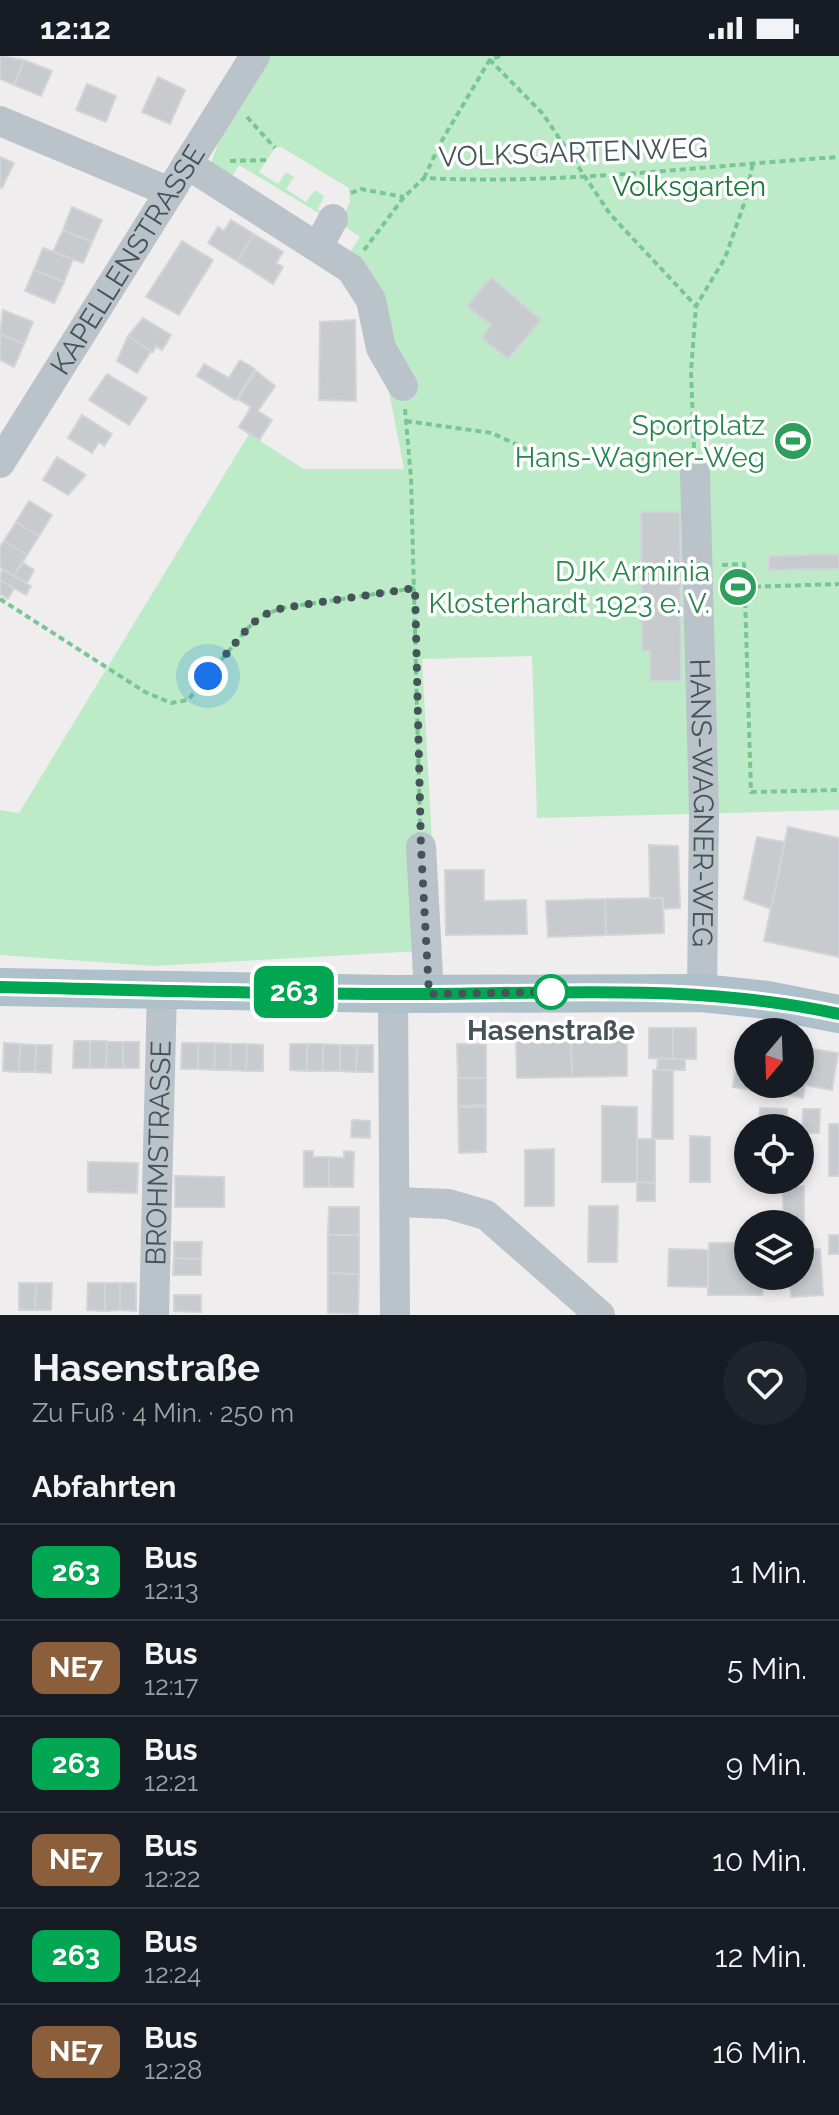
<!DOCTYPE html>
<html lang="de">
<meta charset="utf-8">
<style>
:root{--surface:#171b24;--page:#20242c;--text:#f1f3f6;--muted:#9ea1a6;--line:#363941}
body{margin:0;font-family:Raleway,sans-serif;background:var(--page);color:var(--text);height:100vh;display:flex;flex-direction:column;font-size:30px;white-space:nowrap}
*{box-sizing:border-box;margin:0}
p{font-size:26px;color:var(--muted)}
.icon{flex:none;width:44px;height:44px;fill:none;stroke:currentColor;stroke-width:2;stroke-linecap:round;stroke-linejoin:round}
.map{position:relative;height:1259px;overflow:hidden}
.sheet{display:flex;flex-direction:column;background:var(--surface);flex:1}
.sheet>*{flex:none}
.badge{padding:0 16px;border-radius:12px;font-size:28px;line-height:52px}
.needle{width:52px;rotate:199deg}
.buttons{position:absolute;left:734px;top:962px;display:grid;gap:16px}
.buttons a{display:grid;place-items:center;width:80px;height:80px;border-radius:50%;background:var(--surface);box-shadow:0 4px 12px #0003;font-size:40px}
.you{position:absolute;width:40px;height:40px;margin:-20px;border:6px solid #fff;border-radius:50%;background:#1a73e8;box-shadow:0 0 0 12px #1a73e833}
.map>.badge{position:absolute;translate:-50% -50%;box-shadow:0 0 0 4px #fff}
h2{padding:0 32px;font-size:30px;line-height:72px}
.round{display:grid;place-items:center;flex:none;width:84px;height:84px;border-radius:42px;background:var(--page)}
.headline{display:flex;align-items:center;justify-content:space-between;height:136px;padding:0 32px}
h1{font-size:38px;font-weight:700;line-height:60px}
ul{padding:0;list-style:none}
li{display:flex;align-items:center;gap:24px;height:96px;padding:0 32px;border-top:2px solid var(--line)}
li div{flex:1}
li b{display:block;font-size:30px}
li em{font-style:normal}
li .badge{min-width:88px;font-weight:700;text-align:center}
.status{display:flex;justify-content:space-between;align-items:center;height:56px;padding:0 40px;background:var(--surface);direction:ltr}
.status svg{height:22px;fill:currentColor}
.map>svg:first-child{display:block}
</style>
<div class="status"><b>12:12</b><svg viewBox="0 0 49 12"><path d="M0 12V9h3v3zM5 12V6h3v6zM10 12V3h3v9zM15 12V0h3v12zM26 1h20v11H26zM47 4h2v5h-2z"/></svg></div>
<div class="map">
<svg width="839" height="1259" viewBox="0 0 839 1259">
<rect width="100%" height="100%" fill="#efeded"/>
<!-- green -->
<path fill="#bdebc8" d="M 265,0 L 839,0 L 839,754 L 537,762 L 532,600 L 422,603 L 438,894 L 154,910 L 0,899 L 0,754 L 19,757 L 249,378 L 304,413 L 404,413 L 381,294 L 339,213 L 360,181 L 340,167 L 350,146 L 349,132 L 281,91 L 275,92 L 259,116 L 278,128 L 286,116 L 294,121 L 286,133 L 306,146 L 315,134 L 324,140 L 318,153 L 325,161 L 239,109 L 229,125 L 211,107 L 231,53 Z"/>
<!-- building -->
<path fill="#c7cbce" stroke="#d1d4d8" stroke-width="2" d="M 0,0 L 24,4 L 14,29 L 0,23 Z
M 24,4 L 52,15 L 41,40 L 14,29 Z
M 158,21 L 185,34 L 170,68 L 142,56 Z
M 87,28 L 116,40 L 106,66 L 76,54 Z
M 0,101 L 14,107 L 2,132 L 0,131 Z
M 72,151 L 102,164 L 92,186 L 63,174 Z
M 231,164 L 254,178 L 237,205 L 208,187 L 218,171 L 224,175 Z
M 63,174 L 92,186 L 83,207 L 53,196 Z
M 254,178 L 283,196 L 276,207 L 283,211 L 273,228 L 237,205 Z
M 182,185 L 213,204 L 179,259 L 146,241 Z
M 43,192 L 73,203 L 64,226 L 34,214 Z
M 34,214 L 64,226 L 54,247 L 25,235 Z
M 491,221 L 541,264 L 508,303 L 482,282 L 491,269 L 467,250 Z
M 3,254 L 33,266 L 24,288 L 0,278 Z
M 143,262 L 171,279 L 162,294 L 156,290 L 153,296 L 128,280 Z
M 355,264 L 356,345 L 319,344 L 320,266 Z
M 0,278 L 24,288 L 14,311 L 0,304 Z
M 128,280 L 151,295 L 137,317 L 117,305 Z
M 240,304 L 255,313 L 236,344 L 197,320 L 204,308 L 229,322 Z
M 256,315 L 275,330 L 258,355 L 272,364 L 259,384 L 239,371 L 251,351 L 238,343 Z
M 107,318 L 147,342 L 129,369 L 89,344 Z
M 82,359 L 112,378 L 104,390 L 99,386 L 92,397 L 68,382 Z
M 57,401 L 86,419 L 68,439 L 43,424 Z
M 29,445 L 52,459 L 39,480 L 16,466 Z
M 641,456 L 680,456 L 681,625 L 650,625 L 650,595 L 642,595 Z
M 16,466 L 39,480 L 27,499 L 4,485 Z
M 4,485 L 27,499 L 14,520 L 0,511 L 0,491 Z
M 839,498 L 839,513 L 769,514 L 769,500 Z
M 22,506 L 34,514 L 27,527 L 14,520 Z
M 2,513 L 31,530 L 26,539 L 0,524 Z
M 0,524 L 14,532 L 8,543 L 0,538 Z
M 788,771 L 839,782 L 839,901 L 764,885 Z
M 757,781 L 785,786 L 771,853 L 744,843 Z
M 649,789 L 678,790 L 680,852 L 663,853 L 663,842 L 650,842 Z
M 445,814 L 484,814 L 484,845 L 526,844 L 527,878 L 446,879 Z
M 663,842 L 664,877 L 606,879 L 605,843 Z
M 605,843 L 606,879 L 548,881 L 546,845 Z
M 649,972 L 673,972 L 673,1003 L 649,1002 Z
M 673,972 L 696,972 L 696,1003 L 673,1003 Z
M 627,980 L 627,1020 L 572,1021 L 571,981 Z
M 571,981 L 572,1021 L 517,1022 L 516,982 Z
M 74,985 L 90,985 L 90,1012 L 73,1012 Z
M 90,985 L 107,985 L 106,1012 L 90,1012 Z
M 107,985 L 123,986 L 123,1012 L 106,1012 Z
M 740,985 L 748,986 L 748,1028 L 767,1028 L 766,1036 L 733,1031 Z
M 123,986 L 139,986 L 139,1012 L 123,1012 Z
M 4,987 L 20,988 L 19,1016 L 3,1015 Z
M 182,987 L 198,987 L 198,1013 L 181,1013 Z
M 198,987 L 215,987 L 214,1014 L 198,1013 Z
M 215,987 L 231,988 L 230,1014 L 214,1014 Z
M 20,988 L 36,989 L 35,1016 L 19,1016 Z
M 231,988 L 247,988 L 246,1015 L 230,1014 Z
M 247,988 L 263,989 L 263,1015 L 246,1015 Z
M 290,988 L 307,988 L 307,1015 L 290,1014 Z
M 307,988 L 323,988 L 323,1015 L 307,1015 Z
M 323,988 L 340,989 L 340,1015 L 323,1015 Z
M 457,988 L 486,988 L 486,1022 L 458,1022 Z
M 36,989 L 52,989 L 51,1017 L 35,1016 Z
M 340,989 L 357,989 L 356,1016 L 340,1015 Z
M 357,989 L 373,989 L 373,1016 L 356,1016 Z
M 800,991 L 838,997 L 832,1034 L 805,1029 L 803,1042 L 783,1038 L 785,1028 L 800,1028 Z
M 658,1002 L 685,1003 L 685,1014 L 657,1014 Z
M 653,1014 L 673,1014 L 673,1083 L 652,1083 Z
M 458,1022 L 486,1022 L 486,1049 L 458,1050 Z
M 602,1050 L 637,1051 L 637,1126 L 602,1126 Z
M 458,1051 L 486,1051 L 486,1096 L 459,1097 Z
M 760,1052 L 787,1053 L 787,1072 L 759,1072 Z
M 803,1053 L 820,1053 L 819,1077 L 802,1077 Z
M 352,1064 L 370,1065 L 370,1082 L 351,1081 Z
M 829,1068 L 839,1068 L 839,1120 L 829,1120 Z
M 690,1080 L 710,1081 L 710,1126 L 690,1126 Z
M 637,1083 L 655,1083 L 655,1127 L 637,1126 Z
M 554,1093 L 554,1150 L 525,1150 L 525,1094 Z
M 304,1095 L 313,1095 L 313,1101 L 329,1101 L 329,1131 L 304,1131 Z
M 344,1095 L 354,1096 L 353,1131 L 329,1131 L 329,1101 L 344,1102 Z
M 88,1106 L 138,1107 L 137,1137 L 88,1136 Z
M 175,1120 L 224,1121 L 224,1151 L 175,1151 Z
M 637,1126 L 655,1127 L 655,1145 L 637,1145 Z
M 783,1130 L 804,1130 L 804,1171 L 783,1168 Z
M 589,1150 L 618,1150 L 617,1206 L 588,1206 Z
M 329,1151 L 359,1151 L 359,1179 L 328,1179 Z
M 328,1179 L 359,1179 L 359,1218 L 328,1217 Z
M 829,1179 L 839,1179 L 839,1198 L 829,1198 Z
M 174,1186 L 202,1186 L 201,1203 L 174,1202 Z
M 709,1187 L 748,1187 L 748,1220 L 766,1220 L 762,1239 L 708,1239 Z
M 669,1193 L 708,1194 L 708,1231 L 668,1230 Z
M 820,1193 L 823,1239 L 791,1241 L 790,1220 L 800,1220 L 800,1194 Z
M 174,1202 L 201,1203 L 201,1219 L 173,1219 Z
M 328,1217 L 359,1218 L 358,1258 L 328,1257 Z
M 19,1227 L 36,1227 L 35,1254 L 19,1254 Z
M 36,1227 L 52,1227 L 51,1254 L 35,1254 Z
M 88,1227 L 105,1227 L 105,1255 L 87,1254 Z
M 105,1227 L 120,1227 L 120,1254 L 105,1255 Z
M 120,1227 L 136,1227 L 136,1255 L 120,1254 Z
M 174,1239 L 201,1239 L 201,1256 L 174,1255 Z"/>
<g fill="none" stroke-linecap="round" stroke-linejoin="round">
<!-- path -->
<path stroke="#78c694" stroke-width="4" stroke-dasharray="6 4" stroke-linecap="butt" d="M 500,0 L 490,4 L 543,58 L 610,158 L 696,250
M 247,61 L 275,92
M 230,105 L 267,104
M 424,122 L 441,86 L 492,0
M 351,137 L 361,133 L 404,141
M 364,194 L 404,141 L 424,122 C 562,129 701,110 839,101
M 405,353 L 411,422 L 420,767
M 406,365 L 492,377 L 549,404 L 677,401
M 694,392 L 691,316 L 696,250 L 725,202 L 744,148 L 753,107
M 722,509 L 744,508 L 751,736 L 839,734
M 745,531 L 839,528
M 0,543 L 145,636 L 171,647 L 188,644 L 247,573 L 261,560 L 282,552 L 415,532"/>
<!-- minor -->
<g stroke="#b9c3c9" stroke-width="30">
<path d="M 0,65 L 170,136"/>
<path d="M 187,108 L 351,213 L 371,244 L 381,292 L 403,330"/>
<path d="M 318,191 L 333,163"/>
<path id="s1" d="M 0,407 L 255,0"/>
<path id="s2" d="M 695,417 L 704,756 L 702,937"/>
<path d="M 421,791 L 429,938"/>
<path d="M 393,938 L 395,1259"/>
<path d="M 395,1146 L 448,1148 L 486,1159 L 600,1259"/>
<path id="s3" d="M 154,1259 L 162,934"/>
</g>
<!-- major -->
<path stroke="#aec0ca" stroke-width="38" d="M 0,931 L 393,938 L 702,937 L 767,944 L 839,958"/>
</g>
<g fill="none" stroke-linecap="round" stroke-linejoin="round">
<!-- line casing -->
<g stroke="#fff" stroke-width="18">
<path id="line" d="M 0,931 C 143,934 286,939 429,938 C 570,937 700,928 839,958"/>
</g>
<!-- line -->
<use href="#line" stroke="#00a651" stroke-width="12"/>
<!-- walk -->
<path stroke="#465359" stroke-width="8" stroke-dasharray="0 14.4" d="M 208,620 L 247,573 L 261,560 L 282,552 L 415,532 L 421,791 L 429,938 L 551,936"/>
</g>
<!-- icons -->
<defs>
<g id="stadium-disc" transform="scale(2)"><circle r="9.5" fill="#2e9e5b" stroke="#fff"/><path d="M0-5a6.5 5 0 1 0 0 10a6.5 5 0 1 0 0-10ZM-3.5-1.8h7v3.6h-7Z" fill="#fff"/></g>
</defs>
<g fill-rule="evenodd">
<use href="#stadium-disc" x="793" y="385"/>
<use href="#stadium-disc" x="738" y="531"/>
</g>
<!-- markers -->
<circle fill="#fff" stroke="#00a651" stroke-width="4" cx="551" cy="936" r="16"/>
<g text-anchor="middle" stroke-width="7" stroke-linejoin="round" paint-order="stroke">
<!-- street labels -->
<g font-size="28" fill="#465359" stroke="#fff">
<text transform="translate(573 96) rotate(-2)" y="10">VOLKSGARTENWEG</text>
<text dy="10" stroke="none"><textPath href="#s1" startOffset="240">KAPELLENSTRASSE</textPath></text>
<text dy="10" stroke="none"><textPath href="#s2" startOffset="330">HANS-WAGNER-WEG</textPath></text>
<text dy="10" stroke="none"><textPath href="#s3" startOffset="162">BROHMSTRASSE</textPath></text>
</g>
<!-- park labels -->
<g font-size="28" fill="#1d753c" stroke="#fff">
<text x="689" y="140">Volksgarten</text>
</g>
<!-- leisure labels -->
<g font-size="28" fill="#27864d" stroke="#fff" text-anchor="end">
<text x="765" y="379">Sportplatz<tspan x="765" dy="32">Hans-Wagner-Weg</tspan></text>
<text x="710" y="525">DJK Arminia<tspan x="710" dy="32">Klosterhardt 1923 e. V.</tspan></text>
</g>
<!-- stop labels -->
<g font-size="28" font-weight="bold" fill="#465359" stroke="#fff">
<text x="551" y="984">Hasenstraße</text>
</g>
</g>
</svg>
<div class="buttons">
<a><svg class="needle" viewBox="-14 -14 28 28"><path d="M0-13l5 13h-10z" fill="#e53935"/><path d="M0 13l5-13h-10z" fill="#9ea1a6"/></svg></a>
<a><svg class="icon" aria-label="locate" viewBox="0 0 24 24"><circle cx="12" cy="12" r="6"/><path d="M12 2v4M12 18v4M2 12h4M18 12h4"/></svg></a>
<a><svg class="icon" aria-label="layers" viewBox="0 0 24 24"><path d="M12 4l9 5-9 5-9-5zM3 14l9 5 9-5"/></svg></a>
</div>
<div class="you" style="left:208px;top:620px"></div>
<b class="badge" style="left:294px;top:936px;background:#00a651;color:#fff">263</b>
</div>
<section class="sheet">
<div class="headline"><div><h1>Hasenstraße</h1><p>Zu Fuß · 4 Min. · 250 m</p></div><a class="round"><svg class="icon" aria-label="heart" viewBox="0 0 24 24"><path d="M12 20l-8-8c-3-5 5-10 8-4 3-6 11-1 8 4z"/></svg></a></div>
<h2>Abfahrten</h2>
<ul>
<li><span class="badge" style="background:#00a651;color:#fff">263</span><div><b>Bus</b><p>12:13</p></div><em>1 Min.</em></li>
<li><span class="badge" style="background:#8b5e3c;color:#fff">NE7</span><div><b>Bus</b><p>12:17</p></div><em>5 Min.</em></li>
<li><span class="badge" style="background:#00a651;color:#fff">263</span><div><b>Bus</b><p>12:21</p></div><em>9 Min.</em></li>
<li><span class="badge" style="background:#8b5e3c;color:#fff">NE7</span><div><b>Bus</b><p>12:22</p></div><em>10 Min.</em></li>
<li><span class="badge" style="background:#00a651;color:#fff">263</span><div><b>Bus</b><p>12:24</p></div><em>12 Min.</em></li>
<li><span class="badge" style="background:#8b5e3c;color:#fff">NE7</span><div><b>Bus</b><p>12:28</p></div><em>16 Min.</em></li>
</ul>
</section>
